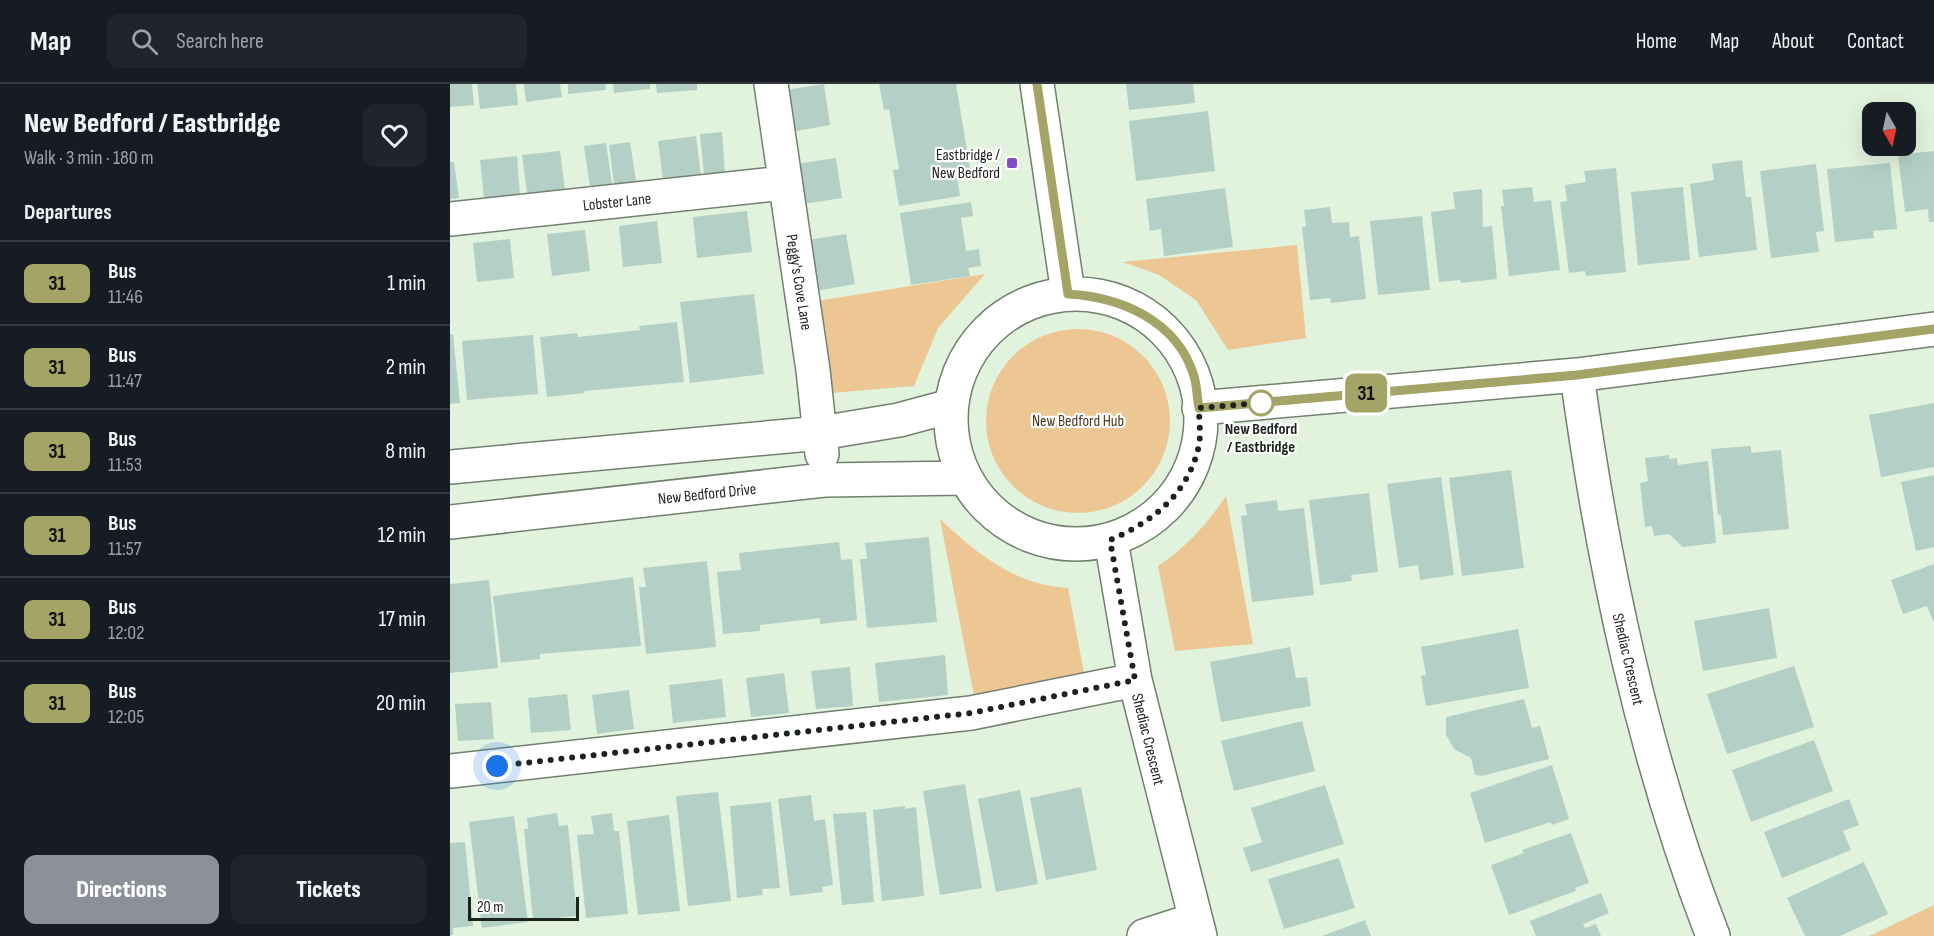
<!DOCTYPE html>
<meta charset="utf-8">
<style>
:root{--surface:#171b24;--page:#20242c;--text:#f1f3f6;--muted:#9ea1a6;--line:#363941;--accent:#8c9099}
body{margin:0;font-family:"Sofia Sans Condensed",sans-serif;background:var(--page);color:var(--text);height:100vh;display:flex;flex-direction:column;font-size:22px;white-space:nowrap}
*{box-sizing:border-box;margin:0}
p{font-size:20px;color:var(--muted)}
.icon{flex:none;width:33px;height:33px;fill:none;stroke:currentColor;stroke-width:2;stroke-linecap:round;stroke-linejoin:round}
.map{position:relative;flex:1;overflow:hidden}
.sheet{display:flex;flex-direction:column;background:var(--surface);width:450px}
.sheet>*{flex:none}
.badge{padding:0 12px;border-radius:9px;font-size:21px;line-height:39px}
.needle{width:39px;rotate:171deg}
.controls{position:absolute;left:1412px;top:18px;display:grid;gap:12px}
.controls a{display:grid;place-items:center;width:54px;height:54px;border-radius:12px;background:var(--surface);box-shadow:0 6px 24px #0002;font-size:30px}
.scale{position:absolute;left:18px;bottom:15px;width:111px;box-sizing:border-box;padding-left:6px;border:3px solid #1c231b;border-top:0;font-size:16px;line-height:21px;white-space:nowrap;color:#1c231b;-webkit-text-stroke:4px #fff;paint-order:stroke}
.you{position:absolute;width:30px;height:30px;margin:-15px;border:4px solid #fff;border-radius:50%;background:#1a73e8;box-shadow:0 0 0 9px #1a73e833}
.map>.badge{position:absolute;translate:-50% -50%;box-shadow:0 0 0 3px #fff}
h2{padding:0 24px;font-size:22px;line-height:54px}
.round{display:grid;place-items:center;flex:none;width:63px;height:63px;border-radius:12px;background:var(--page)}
.overview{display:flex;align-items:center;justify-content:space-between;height:102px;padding:0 24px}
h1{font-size:28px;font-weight:800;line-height:45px}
.primary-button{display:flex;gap:12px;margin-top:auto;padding:12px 24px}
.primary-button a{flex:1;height:69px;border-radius:12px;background:var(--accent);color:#fff;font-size:24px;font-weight:800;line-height:69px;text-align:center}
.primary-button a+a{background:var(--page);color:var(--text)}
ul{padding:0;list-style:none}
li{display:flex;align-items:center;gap:18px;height:84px;padding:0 24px;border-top:2px solid var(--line)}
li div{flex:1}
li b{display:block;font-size:22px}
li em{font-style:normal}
li .badge{min-width:66px;font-weight:700;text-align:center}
header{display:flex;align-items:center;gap:36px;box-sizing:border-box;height:84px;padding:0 30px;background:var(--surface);border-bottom:2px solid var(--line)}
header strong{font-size:28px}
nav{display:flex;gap:33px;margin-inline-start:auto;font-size:21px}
.search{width:420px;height:54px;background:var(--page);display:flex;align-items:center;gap:15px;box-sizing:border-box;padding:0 21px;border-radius:12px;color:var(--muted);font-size:22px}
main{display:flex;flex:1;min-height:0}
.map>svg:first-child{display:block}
</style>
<header>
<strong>Map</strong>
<div class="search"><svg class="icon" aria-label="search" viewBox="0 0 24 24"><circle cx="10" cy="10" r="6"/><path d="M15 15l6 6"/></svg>Search here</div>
<nav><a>Home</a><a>Map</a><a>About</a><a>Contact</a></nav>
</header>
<main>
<section class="sheet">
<div class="overview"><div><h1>New Bedford / Eastbridge</h1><p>Walk · 3 min · 180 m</p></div><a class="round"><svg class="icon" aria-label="heart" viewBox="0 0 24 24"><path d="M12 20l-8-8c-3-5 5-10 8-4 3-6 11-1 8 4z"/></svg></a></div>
<h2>Departures</h2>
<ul>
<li><span class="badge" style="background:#a4a466;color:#111">31</span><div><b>Bus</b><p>11:46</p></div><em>1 min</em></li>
<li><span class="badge" style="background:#a4a466;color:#111">31</span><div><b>Bus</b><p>11:47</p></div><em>2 min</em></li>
<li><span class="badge" style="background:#a4a466;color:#111">31</span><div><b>Bus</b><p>11:53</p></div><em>8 min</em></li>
<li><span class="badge" style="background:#a4a466;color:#111">31</span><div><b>Bus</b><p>11:57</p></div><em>12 min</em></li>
<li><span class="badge" style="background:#a4a466;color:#111">31</span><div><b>Bus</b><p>12:02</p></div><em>17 min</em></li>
<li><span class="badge" style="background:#a4a466;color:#111">31</span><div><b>Bus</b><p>12:05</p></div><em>20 min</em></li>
</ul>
<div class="primary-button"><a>Directions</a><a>Tickets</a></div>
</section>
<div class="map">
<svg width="1484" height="852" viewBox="0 0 1484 852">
<rect width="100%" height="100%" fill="#e1f2dd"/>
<!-- green -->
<path fill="#edc793" d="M 847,161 L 856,254 L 778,266 L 746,216 L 709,191 L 673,178 Z
M 535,190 L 488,244 L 464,302 L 381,309 L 367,217 Z
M536 337a92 92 0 1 1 184 0a92 92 0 1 1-184 0Z
M 776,412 L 803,560 L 725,567 L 708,482 C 737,463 756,441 776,412 Z
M 490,435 C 527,470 565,501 618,504 L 634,589 L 525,617 Z
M 1484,821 L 1484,852 L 1419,852 Z"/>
<!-- building -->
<path fill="#b4d0c6" d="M 0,0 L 22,0 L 24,21 L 0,23 Z
M 27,0 L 66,0 L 68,21 L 30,25 Z
M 74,0 L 110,0 L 112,13 L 76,18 Z
M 118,0 L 155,0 L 156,6 L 118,10 Z
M 163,0 L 200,0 L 200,5 L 164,9 Z
M 206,0 L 247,0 L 247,6 L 207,9 Z
M 374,0 L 380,41 L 341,48 L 335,6 Z
M 429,0 L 506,0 L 521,90 L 507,92 L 510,112 L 449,122 L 443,86 L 449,85 L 439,25 L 434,26 Z
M 676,0 L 743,0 L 745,19 L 679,26 Z
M 758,27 L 765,87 L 686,97 L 679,37 Z
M 272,48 L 275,89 L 254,90 L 250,50 Z
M 246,52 L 251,92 L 213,96 L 208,57 Z
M 180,58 L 186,97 L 164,100 L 159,61 Z
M 156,59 L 162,100 L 140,103 L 134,62 Z
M 110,67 L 115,106 L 77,110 L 72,71 Z
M 1484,67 L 1484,138 L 1479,138 L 1478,125 L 1455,128 L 1448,71 Z
M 67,72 L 70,112 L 34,115 L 30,76 Z
M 386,74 L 392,114 L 353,120 L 346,80 Z
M 1292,76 L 1296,113 L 1301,113 L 1307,166 L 1249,173 L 1240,100 L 1264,96 L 1262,80 Z
M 0,78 L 4,78 L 9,114 L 0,115 Z
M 1440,79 L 1447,145 L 1423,147 L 1424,154 L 1385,158 L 1377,85 Z
M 1366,80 L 1374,147 L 1366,148 L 1369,168 L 1321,174 L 1310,87 Z
M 1166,84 L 1176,188 L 1136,192 L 1135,187 L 1119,189 L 1110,118 L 1117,117 L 1115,101 L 1136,98 L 1134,87 Z
M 1082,103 L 1084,118 L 1101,116 L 1110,186 L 1059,192 L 1051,122 L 1054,122 L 1052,106 Z
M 1233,103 L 1240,176 L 1188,181 L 1181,108 Z
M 775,104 L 783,163 L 714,172 L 711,145 L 700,147 L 696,115 Z
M 1032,105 L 1033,143 L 1042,142 L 1047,195 L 1011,199 L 1010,196 L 989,198 L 981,128 L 1005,125 L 1003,108 Z
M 521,118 L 523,132 L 511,134 L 516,167 L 529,165 L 531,182 L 518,184 L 520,192 L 461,201 L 450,129 Z
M 880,123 L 882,139 L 899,138 L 900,153 L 909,152 L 916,215 L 881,219 L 880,214 L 860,216 L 852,143 L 856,142 L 854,126 Z
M 297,127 L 302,168 L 247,174 L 243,133 Z
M 972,132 L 980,206 L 928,211 L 920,137 Z
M 207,137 L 212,179 L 173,183 L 169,142 Z
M 135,146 L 140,187 L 102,192 L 97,150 Z
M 396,150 L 405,200 L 366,207 L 357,156 Z
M 60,155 L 64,194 L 27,198 L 23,159 Z
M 304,210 L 314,290 L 240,299 L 230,218 Z
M 227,238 L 234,298 L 134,307 L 134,309 L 97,313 L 90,253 L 127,249 L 128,253 L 190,246 L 189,242 Z
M 0,250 L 3,250 L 10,319 L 0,320 Z
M 83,251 L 88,310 L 17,316 L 12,257 Z
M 1484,319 L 1484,383 L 1431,393 L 1419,331 Z
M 1301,362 L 1301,369 L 1331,366 L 1339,445 L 1273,451 L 1271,431 L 1268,431 L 1261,365 Z
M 1219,371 L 1219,375 L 1227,374 L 1228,381 L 1258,377 L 1266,459 L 1233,463 L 1219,450 L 1204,452 L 1202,442 L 1195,443 L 1190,399 L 1198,397 L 1195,374 Z
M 1061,386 L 1074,484 L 1012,492 L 999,394 Z
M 1484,391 L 1484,463 L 1466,467 L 1451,398 Z
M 991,393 L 1004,491 L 970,496 L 968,481 L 949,484 L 937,400 Z
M 919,409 L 928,488 L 901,491 L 902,497 L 870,501 L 859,416 Z
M 827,416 L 828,427 L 854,424 L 864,511 L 802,518 L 791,432 L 797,431 L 795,420 Z
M 479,453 L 487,538 L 417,544 L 410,475 L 417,475 L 415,459 Z
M 389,458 L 391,476 L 402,475 L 407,536 L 370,540 L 370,534 L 310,541 L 310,547 L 273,550 L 267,488 L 291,486 L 289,469 Z
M 257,477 L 266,563 L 196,570 L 189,503 L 196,503 L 193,484 Z
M 1484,480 L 1484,539 L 1477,522 L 1453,530 L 1441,496 Z
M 183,493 L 191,562 L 90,570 L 90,575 L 51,579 L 43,512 Z
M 39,496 L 48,584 L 0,589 L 0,500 Z
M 1319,524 L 1327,574 L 1253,587 L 1244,537 Z
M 1068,545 L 1079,604 L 976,622 L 971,592 L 976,591 L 971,563 Z
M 840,563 L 846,594 L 857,593 L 861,622 L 771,638 L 760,578 Z
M 495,571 L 498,611 L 429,618 L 425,579 Z
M 1344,582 L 1364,643 L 1277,670 L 1257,610 Z
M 400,583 L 403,622 L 366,625 L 361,587 Z
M 334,589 L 339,629 L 301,633 L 296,594 Z
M 272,595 L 276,633 L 223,639 L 219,601 Z
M 179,606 L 184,645 L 147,650 L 142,611 Z
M 117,610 L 121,646 L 81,649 L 78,614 Z
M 1074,615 L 1082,644 L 1090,642 L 1099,675 L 1032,692 L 1025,691 L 1021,674 L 1004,665 L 996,651 L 996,633 Z
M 41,618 L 44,655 L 8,657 L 5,620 Z
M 852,637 L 865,687 L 784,707 L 771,657 Z
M 1364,656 L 1383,707 L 1301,738 L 1282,686 Z
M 1102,681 L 1119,735 L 1102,741 L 1101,738 L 1035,759 L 1020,709 Z
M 515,700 L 532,804 L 490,811 L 473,707 Z
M 875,701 L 894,760 L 801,788 L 793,764 L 812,758 L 801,724 Z
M 631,703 L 647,786 L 596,796 L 580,714 Z
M 570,706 L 588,800 L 546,808 L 528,715 Z
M 268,708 L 281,817 L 238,822 L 226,712 Z
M 361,711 L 364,737 L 375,735 L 383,801 L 372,803 L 373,808 L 340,812 L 328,715 Z
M 1399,715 L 1409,741 L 1393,747 L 1401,766 L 1332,794 L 1314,748 Z
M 321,718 L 330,804 L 312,805 L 313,811 L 287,814 L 280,722 Z
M 455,722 L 455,725 L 466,723 L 474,812 L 432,817 L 423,726 Z
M 416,728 L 424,818 L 392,821 L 383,730 Z
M 107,729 L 109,742 L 118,741 L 127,832 L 83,836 L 74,745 L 78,745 L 77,734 Z
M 162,729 L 164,747 L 169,747 L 178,830 L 136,834 L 127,751 L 144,750 L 141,732 Z
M 219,731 L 230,827 L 188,831 L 177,737 Z
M 64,732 L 78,838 L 32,844 L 19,738 Z
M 1121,749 L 1139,799 L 1125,804 L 1126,807 L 1059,831 L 1041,781 L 1074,769 L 1072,766 Z
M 15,758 L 23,842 L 3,844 L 3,851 L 0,851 L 0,759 Z
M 889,774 L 905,824 L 834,845 L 818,795 Z
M 1414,778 L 1438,830 L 1390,852 L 1355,852 L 1337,814 Z
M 1151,809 L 1159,829 L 1133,840 L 1135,844 L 1146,840 L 1151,852 L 1086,852 L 1080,837 Z
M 915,836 L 921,852 L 872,852 Z"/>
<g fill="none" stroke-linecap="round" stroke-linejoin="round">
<!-- minor casing -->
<g stroke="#71816e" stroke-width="36">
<path id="minor" d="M 321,0 L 363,286 L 372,370
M 587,0 L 618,209
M 0,135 L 334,99
M501 335a125 125 0 1 1 250 0a125 125 0 1 1-250 0Z
M 1127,291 C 1153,481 1193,672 1263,852
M 749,324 L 1127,291 L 1484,245
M 0,383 L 371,349 L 449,336 L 501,322
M 0,438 L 374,396 L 515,394
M 661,456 L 685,596 L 750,852
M 0,687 L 521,629 L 685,596
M 694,852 L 744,836"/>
</g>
<!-- minor -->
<use href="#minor" stroke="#fff" stroke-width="33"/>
</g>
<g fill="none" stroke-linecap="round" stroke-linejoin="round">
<!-- line casing -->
<g stroke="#fff" stroke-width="14">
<path id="line" d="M 587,0 L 618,210 C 670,213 727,236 744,292 C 747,302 747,314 749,324 L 1127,291 L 1484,245"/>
</g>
<!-- line -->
<use href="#line" stroke="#a4a466" stroke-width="9"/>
<!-- walk -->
<path stroke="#1c231b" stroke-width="6" stroke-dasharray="0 10.8" d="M 47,682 L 521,629 L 685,596 L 660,456 C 703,438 739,409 749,361 C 751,350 749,336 749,324 L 811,319"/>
</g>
<!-- markers -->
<rect fill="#814ec6" stroke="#fff" stroke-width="2" x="556" y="73" width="12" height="12" rx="3"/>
<circle fill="#fff" stroke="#a4a466" stroke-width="3" cx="811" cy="319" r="12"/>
<g text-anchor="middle" stroke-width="4.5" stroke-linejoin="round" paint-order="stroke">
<!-- poi labels -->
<g font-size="16" fill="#1c231b" stroke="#fff" text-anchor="end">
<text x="550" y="76">Eastbridge /<tspan x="550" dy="18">New Bedford</tspan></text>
</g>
<!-- street labels -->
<g font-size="16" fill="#1c231b" stroke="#fff">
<text transform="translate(167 117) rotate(-6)" y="6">Lobster Lane</text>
<text transform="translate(350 198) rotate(81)" y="6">Peggy's Cove Lane</text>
<text transform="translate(257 409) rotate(-6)" y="6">New Bedford Drive</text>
<text transform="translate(1179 575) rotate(77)" y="6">Shediac Crescent</text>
<text transform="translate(699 655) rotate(76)" y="6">Shediac Crescent</text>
</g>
<!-- park labels -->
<g font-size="16" fill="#4d391b" stroke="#fff">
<text x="628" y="342">New Bedford Hub</text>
</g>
<!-- stop labels -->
<g font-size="16" font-weight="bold" fill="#1c231b" stroke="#fff">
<text x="811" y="350">New Bedford<tspan x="811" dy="18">/ Eastbridge</tspan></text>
</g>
</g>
</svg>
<div class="controls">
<a><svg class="needle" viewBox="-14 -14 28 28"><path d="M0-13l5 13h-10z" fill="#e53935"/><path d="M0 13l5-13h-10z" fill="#9ea1a6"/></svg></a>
</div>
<div class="scale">20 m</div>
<div class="you" style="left:47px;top:682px"></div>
<b class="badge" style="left:916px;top:309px;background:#a4a466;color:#111">31</b>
</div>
</main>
